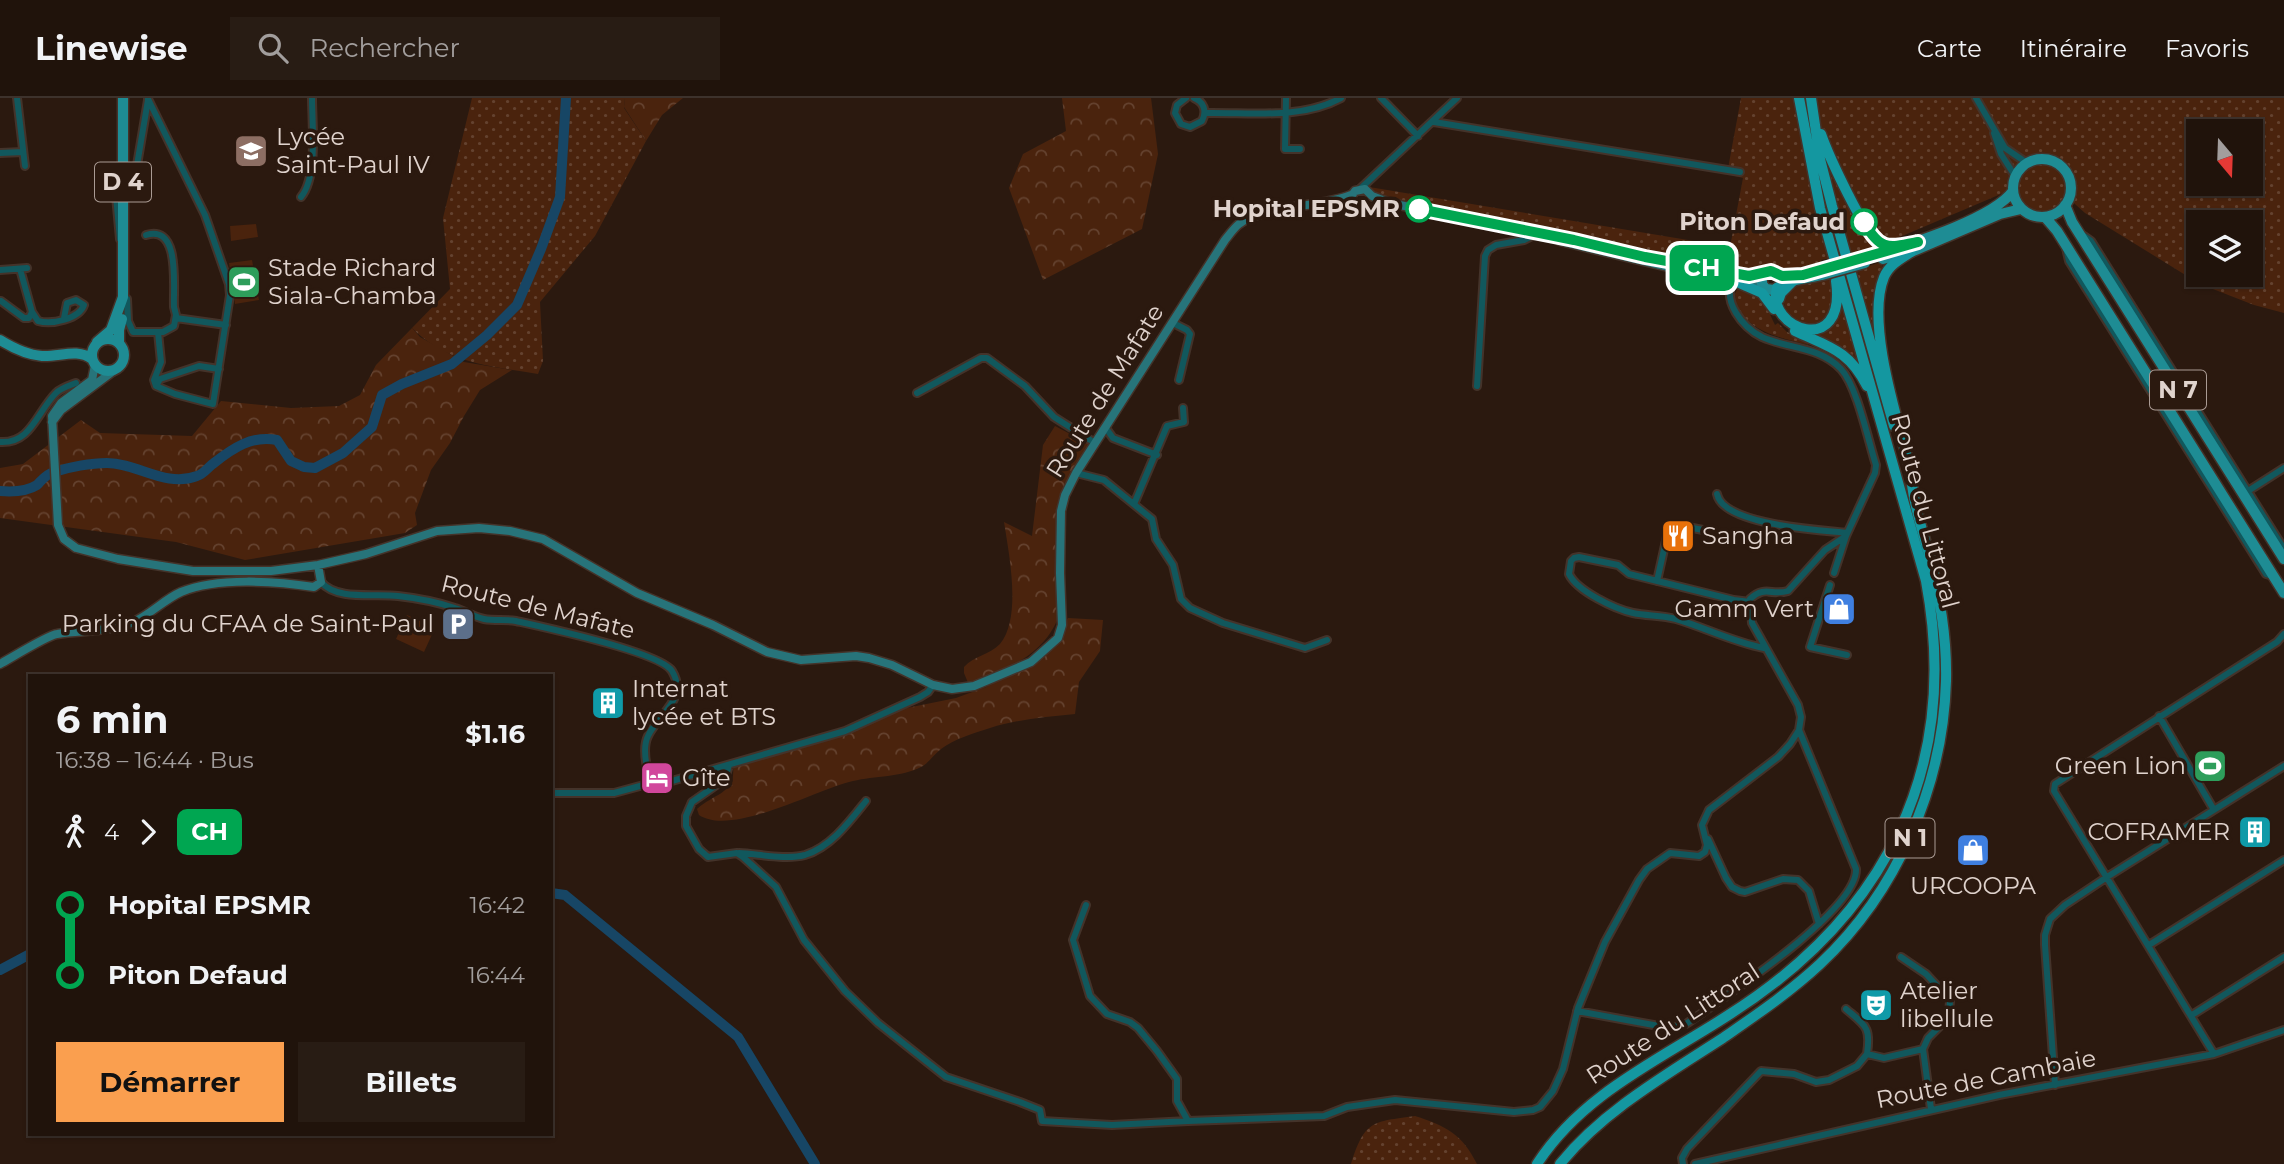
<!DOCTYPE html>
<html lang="fr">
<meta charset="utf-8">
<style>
:root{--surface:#20130b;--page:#281c14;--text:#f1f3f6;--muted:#a29e9d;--line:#3d322c;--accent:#fa9f4f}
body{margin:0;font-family:Montserrat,sans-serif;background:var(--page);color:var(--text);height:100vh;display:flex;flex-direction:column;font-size:26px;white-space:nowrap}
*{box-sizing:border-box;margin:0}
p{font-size:23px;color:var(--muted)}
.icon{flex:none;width:38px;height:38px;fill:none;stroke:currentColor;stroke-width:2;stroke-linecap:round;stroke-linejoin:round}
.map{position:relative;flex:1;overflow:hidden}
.sheet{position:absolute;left:28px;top:576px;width:525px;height:462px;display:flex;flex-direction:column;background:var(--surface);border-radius:0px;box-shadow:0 2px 5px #0004,0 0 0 2px var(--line)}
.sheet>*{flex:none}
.badge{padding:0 14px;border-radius:10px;font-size:24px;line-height:46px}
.needle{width:46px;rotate:161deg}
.fabs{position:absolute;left:2186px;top:21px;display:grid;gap:14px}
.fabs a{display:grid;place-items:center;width:77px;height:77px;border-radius:0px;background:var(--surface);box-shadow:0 2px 5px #0004,0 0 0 2px var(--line);font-size:35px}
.map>.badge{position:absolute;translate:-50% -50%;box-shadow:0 0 0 4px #fff}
.legs{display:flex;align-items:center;gap:10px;height:77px;padding:0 28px;font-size:23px}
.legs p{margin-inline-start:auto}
.summary{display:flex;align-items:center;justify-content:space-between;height:119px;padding:0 28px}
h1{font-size:38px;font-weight:700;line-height:52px}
.button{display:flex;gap:14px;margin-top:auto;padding:14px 28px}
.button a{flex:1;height:80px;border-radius:0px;background:var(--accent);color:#111;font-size:28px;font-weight:700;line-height:80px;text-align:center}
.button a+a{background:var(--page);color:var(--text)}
ul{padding:0 28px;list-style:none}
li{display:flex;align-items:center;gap:24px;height:70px;font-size:26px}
li i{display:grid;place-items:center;width:10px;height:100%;margin:0 9px;background:currentColor}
li i::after{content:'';width:18px;height:18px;margin:-9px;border:5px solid;border-radius:50%;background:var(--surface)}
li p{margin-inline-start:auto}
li:first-child i{background:linear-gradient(#0000 50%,currentColor 0)}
li:last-child i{background:linear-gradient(currentColor 50%,#0000 0)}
header{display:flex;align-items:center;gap:42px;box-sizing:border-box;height:98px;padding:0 35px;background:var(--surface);border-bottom:2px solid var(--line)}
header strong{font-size:33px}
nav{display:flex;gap:38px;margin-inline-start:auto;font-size:24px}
.search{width:490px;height:63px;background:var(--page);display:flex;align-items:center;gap:18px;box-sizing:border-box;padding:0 24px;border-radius:0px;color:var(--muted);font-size:26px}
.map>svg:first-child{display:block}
</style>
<header>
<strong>Linewise</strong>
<div class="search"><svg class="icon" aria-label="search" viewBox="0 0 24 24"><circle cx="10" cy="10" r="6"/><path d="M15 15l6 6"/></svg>Rechercher</div>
<nav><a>Carte</a><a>Itinéraire</a><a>Favoris</a></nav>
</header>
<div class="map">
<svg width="2284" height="1066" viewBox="0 0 2284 1066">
<defs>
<pattern id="grass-dots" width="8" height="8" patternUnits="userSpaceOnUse" patternTransform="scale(1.75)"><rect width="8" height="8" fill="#4a230d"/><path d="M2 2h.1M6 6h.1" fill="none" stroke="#64422f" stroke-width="1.8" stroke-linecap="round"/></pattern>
<pattern id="forest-crowns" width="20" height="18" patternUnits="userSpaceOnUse" patternTransform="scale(1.75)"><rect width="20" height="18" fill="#4a230d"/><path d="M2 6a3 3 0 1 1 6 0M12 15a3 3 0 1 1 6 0" fill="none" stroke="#64422f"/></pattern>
</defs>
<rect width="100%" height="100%" fill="#2b190f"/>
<!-- grass -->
<path fill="url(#grass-dots)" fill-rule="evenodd" d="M 472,0 L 625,0 L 624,10 L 646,43 L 595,138 L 540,204 L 543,263 L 538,276 C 491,268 448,266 412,230 L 450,191 L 443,120 Z
M 1741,0 L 2284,0 L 2284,215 L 2254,207 L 2200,186 L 2085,115 L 2066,98 C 2051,127 2022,119 2015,90 L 1874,150 L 1874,153 L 1844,162 L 1842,158 L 1821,162 L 1822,165 L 1784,172 L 1770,167 L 1755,174 L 1731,172 L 1542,129 L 1384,100 L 1369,89 L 1730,149 L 1743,80 L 1727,76 ZM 2198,33 L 2250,33 L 2250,86 L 2198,86 ZM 2198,124 L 2250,124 L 2250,177 L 2198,177 Z
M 1878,165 L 1882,167 L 1883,173 L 1878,256 L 1853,173 Z
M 1833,179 L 1836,196 L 1828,220 L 1812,229 C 1795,224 1784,217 1783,198 L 1790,189 Z
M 1738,190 C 1765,201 1763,201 1775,227 L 1778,225 L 1787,234 L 1810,243 L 1808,247 C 1778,239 1743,233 1733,199 Z
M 1841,203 L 1842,203 L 1862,270 L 1809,235 L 1835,222 Z
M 1415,1018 C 1446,1028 1462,1036 1477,1066 L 1351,1066 C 1365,1022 1372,1024 1415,1018 Z"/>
<!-- forest -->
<path fill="url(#forest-crowns)" d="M 625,0 L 683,0 L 662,17 L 646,43 L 624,9 Z
M 1062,0 L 1151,0 L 1158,56 L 1142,131 L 1043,182 L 1009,90 L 1023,56 L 1066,33 Z
M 412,230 L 420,239 L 464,264 L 512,272 L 480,292 L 464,318 L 450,345 L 431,372 L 415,415 L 417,427 L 405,435 L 245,462 L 176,444 L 0,420 L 0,370 L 23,366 L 81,322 L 100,335 L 192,338 L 221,303 L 291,310 L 339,308 L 360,297 L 376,267 Z
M 1055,328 L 1089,346 L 1062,399 L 1060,515 C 1045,558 1008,570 969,587 L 964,575 L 964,569 C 974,558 989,557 1000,546 C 1022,520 1009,456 1004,424 L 1032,438 L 1043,347 Z
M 1068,520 L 1103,522 L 1100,553 L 1079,584 L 1075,616 C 1047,619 1018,621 990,630 C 974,635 954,641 941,651 C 934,656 929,665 921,669 C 902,679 874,678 853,683 C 817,691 732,739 699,717 L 697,711 C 715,695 736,696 733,668 L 839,638 L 897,612 L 956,600 L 986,589 L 1021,569 L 1059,537 Z"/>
<!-- pitch -->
<path fill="#4a230d" d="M 256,126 L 258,139 L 231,143 L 230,128 Z
M 252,162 L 259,202 L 235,206 L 229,165 Z
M 407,517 L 435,530 L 424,554 L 396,541 Z"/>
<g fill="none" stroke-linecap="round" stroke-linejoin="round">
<!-- river -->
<path stroke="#174665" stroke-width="10" d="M 0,393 C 12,394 26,394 37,387 C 42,382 46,376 54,374 C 69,369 91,365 107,365 C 138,365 165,390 197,378 C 204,376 208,369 214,365 C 233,350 252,337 277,342 L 291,363 L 304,369 L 315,370 L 343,355 L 372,329 L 382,297 L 402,286 L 452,266 L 487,237 L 517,207 L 541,151 L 560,99 L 566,0
M 551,795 L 565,797 L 738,939 L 815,1066
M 0,872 L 30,856"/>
<!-- minor casing -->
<g stroke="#44332a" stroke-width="10">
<path id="minor" d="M 17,0 L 25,68
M 1186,0 L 1177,7 L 1175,15 L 1181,26 L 1190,29 L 1202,23 C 1207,13 1204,4 1194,0
M 1286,0 L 1285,51 L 1300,51
M 1381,0 L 1418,38
M 1976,0 L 2005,50 L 2027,65
M 148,1 L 205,117 L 229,186 L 230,197 L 213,306 L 175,296 L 156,288 L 154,282 L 161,264 L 158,234
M 1205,15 C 1250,14 1300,22 1341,0
M 1434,24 L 1740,74
M 1994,35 L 2001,56 L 2015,78
M 0,55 L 23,54
M 123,81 L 128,80 L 137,67 L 148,2
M 1360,91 L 1457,0
M 301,99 C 318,79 312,25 312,0
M 2084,138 L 2091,143 L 2284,451
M 120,141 L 116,98 L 123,91
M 2066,150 L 2069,163 L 2266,476 L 2273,478
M 20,171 L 32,214 L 38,223 C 52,227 79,221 84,207 L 76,202 L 67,205 L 64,220
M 0,172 L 27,170
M 1733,182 C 1722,203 1742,229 1762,239 C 1788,251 1819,248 1841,271 C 1857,288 1868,342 1876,367 L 1875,375 L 1846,438 L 1834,475
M 127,201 L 128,223 L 133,234 L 163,234 L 174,228 L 176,217 L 174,209 C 173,189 181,126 146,137
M 1,203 L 24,220 L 29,220 L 32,214
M 176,220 L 226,227
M 1173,225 L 1187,232 L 1190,236 L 1179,282
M 156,288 L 160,281 L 199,268 L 219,271
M 1477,288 L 1485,158 L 1488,152 L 1496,147 L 1524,142 L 1536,136
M 917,295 L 981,260 L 987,260 L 1025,288 L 1054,319 L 1095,345
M 1105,329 L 1113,340 L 1157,357
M 0,344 C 31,346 37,314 56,295 C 61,290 68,288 76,285
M 1076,375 L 1104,382 L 1152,421 L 1156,441 L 1173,467 L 1181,501 L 1190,510 L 1223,525 L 1305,550 L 1327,542
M 2248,393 L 2284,370
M 1717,396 C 1723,427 1820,432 1847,435
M 1134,406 L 1167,328 L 1184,324 L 1183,310
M 1657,483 L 1669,429 L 1677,427 L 1703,432
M 321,484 C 337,503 375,495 398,498 C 416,500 437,504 455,510 C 465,513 474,519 484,521 C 495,523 506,521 516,523 C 543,529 660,554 672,573 C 689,601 658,616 648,638 C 642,650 647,672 651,685
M 1830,487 L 1810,549 L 1847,557
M 1750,504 L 1734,502 L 1629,476 L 1618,467 L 1579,459 L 1574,460 L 1571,463 L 1569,476 C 1577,493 1615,511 1633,515 C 1647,518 1662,517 1676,521 C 1706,530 1733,544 1764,550
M 2159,618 L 2214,712
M 729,667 L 725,681 L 692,704 L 686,718 L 686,728 L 699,751 L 708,759 L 737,755 L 743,759 L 776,789 L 804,842 L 845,893 L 878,925 L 946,979 L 1020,1004 L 1040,1012 L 1042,1023 L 1112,1027 L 1188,1023
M 651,685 L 658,687 L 845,633 L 920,599 L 928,594 L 933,587
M 551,695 L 614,695 L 651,685
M 1708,741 L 1726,780 L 1732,789 L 1740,793 L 1745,794 L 1783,781 L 1798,782 L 1809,793 L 1819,826
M 739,755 C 759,756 786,762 805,757 C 831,749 850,723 866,703
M 1086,807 L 1073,842 L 1090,898 L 1107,916 L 1130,924 L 1138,930 L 1157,953 L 1177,981 L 1177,1003 L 1188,1023 L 1324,1018 L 1347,1009 L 1395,1002 L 1514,1014 L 1533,1012 L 1540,1009 L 1553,993 L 1563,971 L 1578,910 L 1605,844 L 1639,782 L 1647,771 L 1670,755 L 1699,758 L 1705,754 L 1707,747 L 1702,727 L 1709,712 L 1778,659 L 1790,646 L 1799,632 L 1801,619 L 1798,607 L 1752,525 L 1750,501 C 1765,487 1772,498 1788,493 L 1825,452 L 1846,438
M 2149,847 L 2284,762
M 1901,859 L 1926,876 L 1950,902 L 1949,919 L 1928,940 L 1923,951 L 1931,1011
M 1846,911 C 1866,928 1871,929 1867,956
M 1577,913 L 1670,930 L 1686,926 C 1720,902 1858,813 1856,771 L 1799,632
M 2192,917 L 2284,859
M 2214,956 L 2054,693 L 2055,686 L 2277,544 L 2284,536
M 2055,987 L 2045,847 L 2045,837 L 2050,821 L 2065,807 L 2107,779 L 2284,668
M 1683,1066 L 1682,1060 L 1687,1051 L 1761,973 L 1794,976 L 1816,984 L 1829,982 L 1857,968 L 1867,956 L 1884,960 L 1923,951
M 1695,1066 L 1999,997 L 2214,956 L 2284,932"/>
</g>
<!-- secondary casing -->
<g stroke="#44332a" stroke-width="11">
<path id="secondary" d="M 1390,105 L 1361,114 L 1353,110 L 1350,100 L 1355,93 L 1365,91 L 1372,98 L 1390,105 L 1738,177 L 1749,179 L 1765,176
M 1560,143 L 1731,184 L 1756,185 L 1764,189
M 95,267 L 92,282 L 61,305 L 52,318 L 58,427 L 64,441 L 76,450 L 118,461 L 193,473 L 271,473 L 318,467 L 366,456 L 437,433 L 479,430 L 510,433 L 543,441 L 637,495 L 713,527 L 767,554 L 801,562 L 856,558 L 869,560 L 892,567 L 933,587 L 952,591 L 974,588 L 1031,564 L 1058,540 L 1062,527 L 1060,475 L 1061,413 L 1065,397 L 1076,375 L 1225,142 C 1229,137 1234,130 1239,126 C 1260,108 1323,109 1351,97
M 52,324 L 61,312 L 116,271
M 0,566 C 11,560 48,537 57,536 C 82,532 106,534 131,525 C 149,518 163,502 181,494 C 217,479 276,483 314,489 L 321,484 L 318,467"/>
</g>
<!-- primary casing -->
<g stroke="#44332a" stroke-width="13">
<path id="primary" d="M2013 90a29 29 0 1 1 58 0a29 29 0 1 1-58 0Z
M 2065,107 L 2072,124 L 2284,461
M 2045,119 L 2057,133 L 2284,495
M 1864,161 C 1900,149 1991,123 2013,93
M 1883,161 L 1911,154 L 2000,116 L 2021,111
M 1821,173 L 1789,178 L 1768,174 L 1762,178 L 1762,186 L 1766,191 L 1774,192 C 1787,181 1806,181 1822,177
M92 257a16 16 0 1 1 32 0a16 16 0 1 1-32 0Z
M 0,242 C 13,250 27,257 42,258 C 60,259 77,250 92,261
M 97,244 L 111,232 L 123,199 L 123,0
M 119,245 L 119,232 L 122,221"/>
</g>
<!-- trunk casing -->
<g stroke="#44332a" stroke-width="13">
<path id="trunk" d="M 1811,0 L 1820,61 L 1832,108 L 1894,328
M 1821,36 C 1828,56 1865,138 1881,146 C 1892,152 1906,146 1918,144
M 1739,185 L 1762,195 L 1774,211
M 1777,190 C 1765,231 1847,261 1836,183
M 1779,201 L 1781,195 L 1793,183
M 1795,233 C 1829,249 1849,252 1867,288
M 1537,1066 C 1582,996 1659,962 1727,918 C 1886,818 1961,670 1926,483 L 1820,110 L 1799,0
M 1560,1066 C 1603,1013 1666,977 1723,940 C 1756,917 1790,894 1820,866 C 1897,794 1943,688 1946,583 C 1947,540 1940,498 1929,457 C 1922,430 1912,402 1911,374 C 1899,326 1865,226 1884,179 C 1889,167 1900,161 1911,154"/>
</g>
<!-- minor -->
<use href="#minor" stroke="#11585d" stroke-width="6"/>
<!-- secondary -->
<use href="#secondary" stroke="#27747a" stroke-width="8"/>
<!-- primary -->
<use href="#primary" stroke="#1e8c94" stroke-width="10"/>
<!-- trunk -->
<use href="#trunk" stroke="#1497a0" stroke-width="10"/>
<!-- primary-bridge casing -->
<g stroke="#44332a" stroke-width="13" stroke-linecap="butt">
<path id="primary-bridge" d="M 1822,177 L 1865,165"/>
</g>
<!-- primary-bridge -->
<use href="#primary-bridge" stroke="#1e8c94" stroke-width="10"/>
</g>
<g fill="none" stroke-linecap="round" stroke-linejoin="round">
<!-- line-1 casing -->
<g stroke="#fff" stroke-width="16">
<path id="line-1" d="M 1419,111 L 1574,142 L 1645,159 L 1749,178 L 1771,173 L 1782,178 L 1803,177 L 1918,144 C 1888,150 1880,153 1864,124"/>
</g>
<!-- line-1 -->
<use href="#line-1" stroke="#00a651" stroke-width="10"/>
</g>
<!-- icons -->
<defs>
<g id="school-square" transform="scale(1.75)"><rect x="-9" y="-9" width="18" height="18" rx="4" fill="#8d6e63" stroke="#2b190f"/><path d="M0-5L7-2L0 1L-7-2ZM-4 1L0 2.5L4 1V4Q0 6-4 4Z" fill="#fff"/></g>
<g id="stadium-square" transform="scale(1.75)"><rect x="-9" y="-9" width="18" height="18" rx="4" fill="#2e9e5b" stroke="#2b190f"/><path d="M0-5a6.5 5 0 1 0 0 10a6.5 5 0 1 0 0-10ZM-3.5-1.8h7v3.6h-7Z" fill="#fff"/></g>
<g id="restaurant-square" transform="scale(1.75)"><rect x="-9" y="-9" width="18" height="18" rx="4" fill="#e8710a" stroke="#2b190f"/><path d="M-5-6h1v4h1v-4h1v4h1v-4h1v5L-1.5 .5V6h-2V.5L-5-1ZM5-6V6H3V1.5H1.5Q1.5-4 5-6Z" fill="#fff"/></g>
<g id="shop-square" transform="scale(1.75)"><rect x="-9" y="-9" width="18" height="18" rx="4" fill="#3f7fe0" stroke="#2b190f"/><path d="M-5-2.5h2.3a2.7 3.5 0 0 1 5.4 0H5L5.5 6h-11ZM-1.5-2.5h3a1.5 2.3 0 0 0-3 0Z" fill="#fff"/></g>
<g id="parking-square" transform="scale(1.75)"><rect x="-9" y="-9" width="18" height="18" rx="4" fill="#5c6f8a" stroke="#2b190f"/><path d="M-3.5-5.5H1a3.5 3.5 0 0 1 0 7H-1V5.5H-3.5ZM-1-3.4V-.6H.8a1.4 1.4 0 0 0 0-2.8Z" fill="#fff"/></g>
<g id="building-square" transform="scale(1.75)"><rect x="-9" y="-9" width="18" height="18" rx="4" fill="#0f9aa8" stroke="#2b190f"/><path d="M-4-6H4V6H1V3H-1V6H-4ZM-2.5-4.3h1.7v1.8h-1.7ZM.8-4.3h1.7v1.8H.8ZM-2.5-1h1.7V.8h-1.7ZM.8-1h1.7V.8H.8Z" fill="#fff"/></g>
<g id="hotel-square" transform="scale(1.75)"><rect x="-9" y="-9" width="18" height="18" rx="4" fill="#d1479c" stroke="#2b190f"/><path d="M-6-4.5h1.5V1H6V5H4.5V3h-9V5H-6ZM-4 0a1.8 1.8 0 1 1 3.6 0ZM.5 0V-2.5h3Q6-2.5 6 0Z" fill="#fff"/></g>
<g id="theatre-square" transform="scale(1.75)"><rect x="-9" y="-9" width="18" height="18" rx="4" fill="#0f9aa8" stroke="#2b190f"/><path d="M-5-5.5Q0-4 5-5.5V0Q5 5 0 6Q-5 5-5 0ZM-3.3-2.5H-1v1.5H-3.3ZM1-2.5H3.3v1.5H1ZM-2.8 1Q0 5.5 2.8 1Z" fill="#fff"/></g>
</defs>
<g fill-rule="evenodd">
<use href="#school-square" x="251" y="53"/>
<use href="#stadium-square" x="244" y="184"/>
<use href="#restaurant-square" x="1678" y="438"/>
<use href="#shop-square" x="1839" y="511"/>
<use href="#parking-square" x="458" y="526"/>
<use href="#building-square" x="608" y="605"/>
<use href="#stadium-square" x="2210" y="668"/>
<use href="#hotel-square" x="657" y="680"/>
<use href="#building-square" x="2255" y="734"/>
<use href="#shop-square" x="1973" y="752"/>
<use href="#theatre-square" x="1876" y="907"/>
</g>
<!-- markers -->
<g fill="#fff" stroke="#00a651" stroke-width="3.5">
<circle cx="1419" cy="111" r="12"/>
<circle cx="1864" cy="124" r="12"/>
</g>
<g text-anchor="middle" stroke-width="7" stroke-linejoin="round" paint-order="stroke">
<!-- shield labels -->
<g fill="#2b190f" stroke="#aa9b94" stroke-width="2">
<rect x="95" y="64.5" width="56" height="39" rx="5"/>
<rect x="2150" y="272.5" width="56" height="39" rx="5"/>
<rect x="1885.5" y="720.5" width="49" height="39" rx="5"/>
</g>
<g font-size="23" font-weight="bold" fill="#e0d3cd">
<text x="123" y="92">D 4</text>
<text x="2178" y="300">N 7</text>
<text x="1910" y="748">N 1</text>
</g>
<!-- poi labels -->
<g font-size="24" fill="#e0d3cd" stroke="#2b190f" text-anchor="start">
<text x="276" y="47">Lycée<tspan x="276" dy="28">Saint-Paul IV</tspan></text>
<text x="268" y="178">Stade Richard<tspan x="268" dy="28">Siala-Chamba</tspan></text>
<text x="1702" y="446">Sangha</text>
<text x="1814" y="519" text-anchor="end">Gamm Vert</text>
<text x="434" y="534" text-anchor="end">Parking du CFAA de Saint-Paul</text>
<text x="632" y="599">Internat<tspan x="632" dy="28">lycée et BTS</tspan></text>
<text x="2186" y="676" text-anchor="end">Green Lion</text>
<text x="682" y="688">Gîte</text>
<text x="2230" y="742" text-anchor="end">COFRAMER</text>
<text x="1973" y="796" text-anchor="middle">URCOOPA</text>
<text x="1900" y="901">Atelier<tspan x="1900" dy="28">libellule</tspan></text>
</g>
<!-- stop labels -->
<g font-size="24" font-weight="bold" fill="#e0d3cd" stroke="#2b190f" text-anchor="end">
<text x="1400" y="119">Hopital EPSMR</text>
<text x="1845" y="132">Piton Defaud</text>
</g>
<!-- street labels -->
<g font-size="24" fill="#e0d3cd" stroke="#2b190f">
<text transform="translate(1105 293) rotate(-58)" y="8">Route de Mafate</text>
<text transform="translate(1925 413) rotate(75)" y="8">Route du Littoral</text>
<text transform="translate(538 509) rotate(14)" y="8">Route de Mafate</text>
<text transform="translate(1673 926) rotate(-33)" y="8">Route du Littoral</text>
<text transform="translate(1986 981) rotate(-11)" y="8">Route de Cambaie</text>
</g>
</g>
</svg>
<div class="fabs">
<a><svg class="needle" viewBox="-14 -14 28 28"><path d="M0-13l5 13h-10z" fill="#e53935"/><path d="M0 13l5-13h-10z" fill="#a29e9d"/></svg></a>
<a><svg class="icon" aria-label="layers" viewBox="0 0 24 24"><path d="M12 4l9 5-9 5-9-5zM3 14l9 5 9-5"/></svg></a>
</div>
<b class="badge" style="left:1702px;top:170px;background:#00a651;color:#fff">CH</b>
<section class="sheet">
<div class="summary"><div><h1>6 min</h1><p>16:38 – 16:44 · Bus</p></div><b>$1.16</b></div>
<div class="legs"><svg class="icon" aria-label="walk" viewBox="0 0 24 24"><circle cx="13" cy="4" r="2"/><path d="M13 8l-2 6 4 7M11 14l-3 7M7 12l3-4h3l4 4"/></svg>4<svg class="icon" aria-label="forward" viewBox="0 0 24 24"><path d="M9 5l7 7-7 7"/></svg><b class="badge" style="background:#00a651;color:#fff">CH</b></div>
<ul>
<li><i style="color:#00a651"></i><b>Hopital EPSMR</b><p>16:42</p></li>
<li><i style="color:#00a651"></i><b>Piton Defaud</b><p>16:44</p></li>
</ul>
<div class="button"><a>Démarrer</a><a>Billets</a></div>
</section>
</div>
